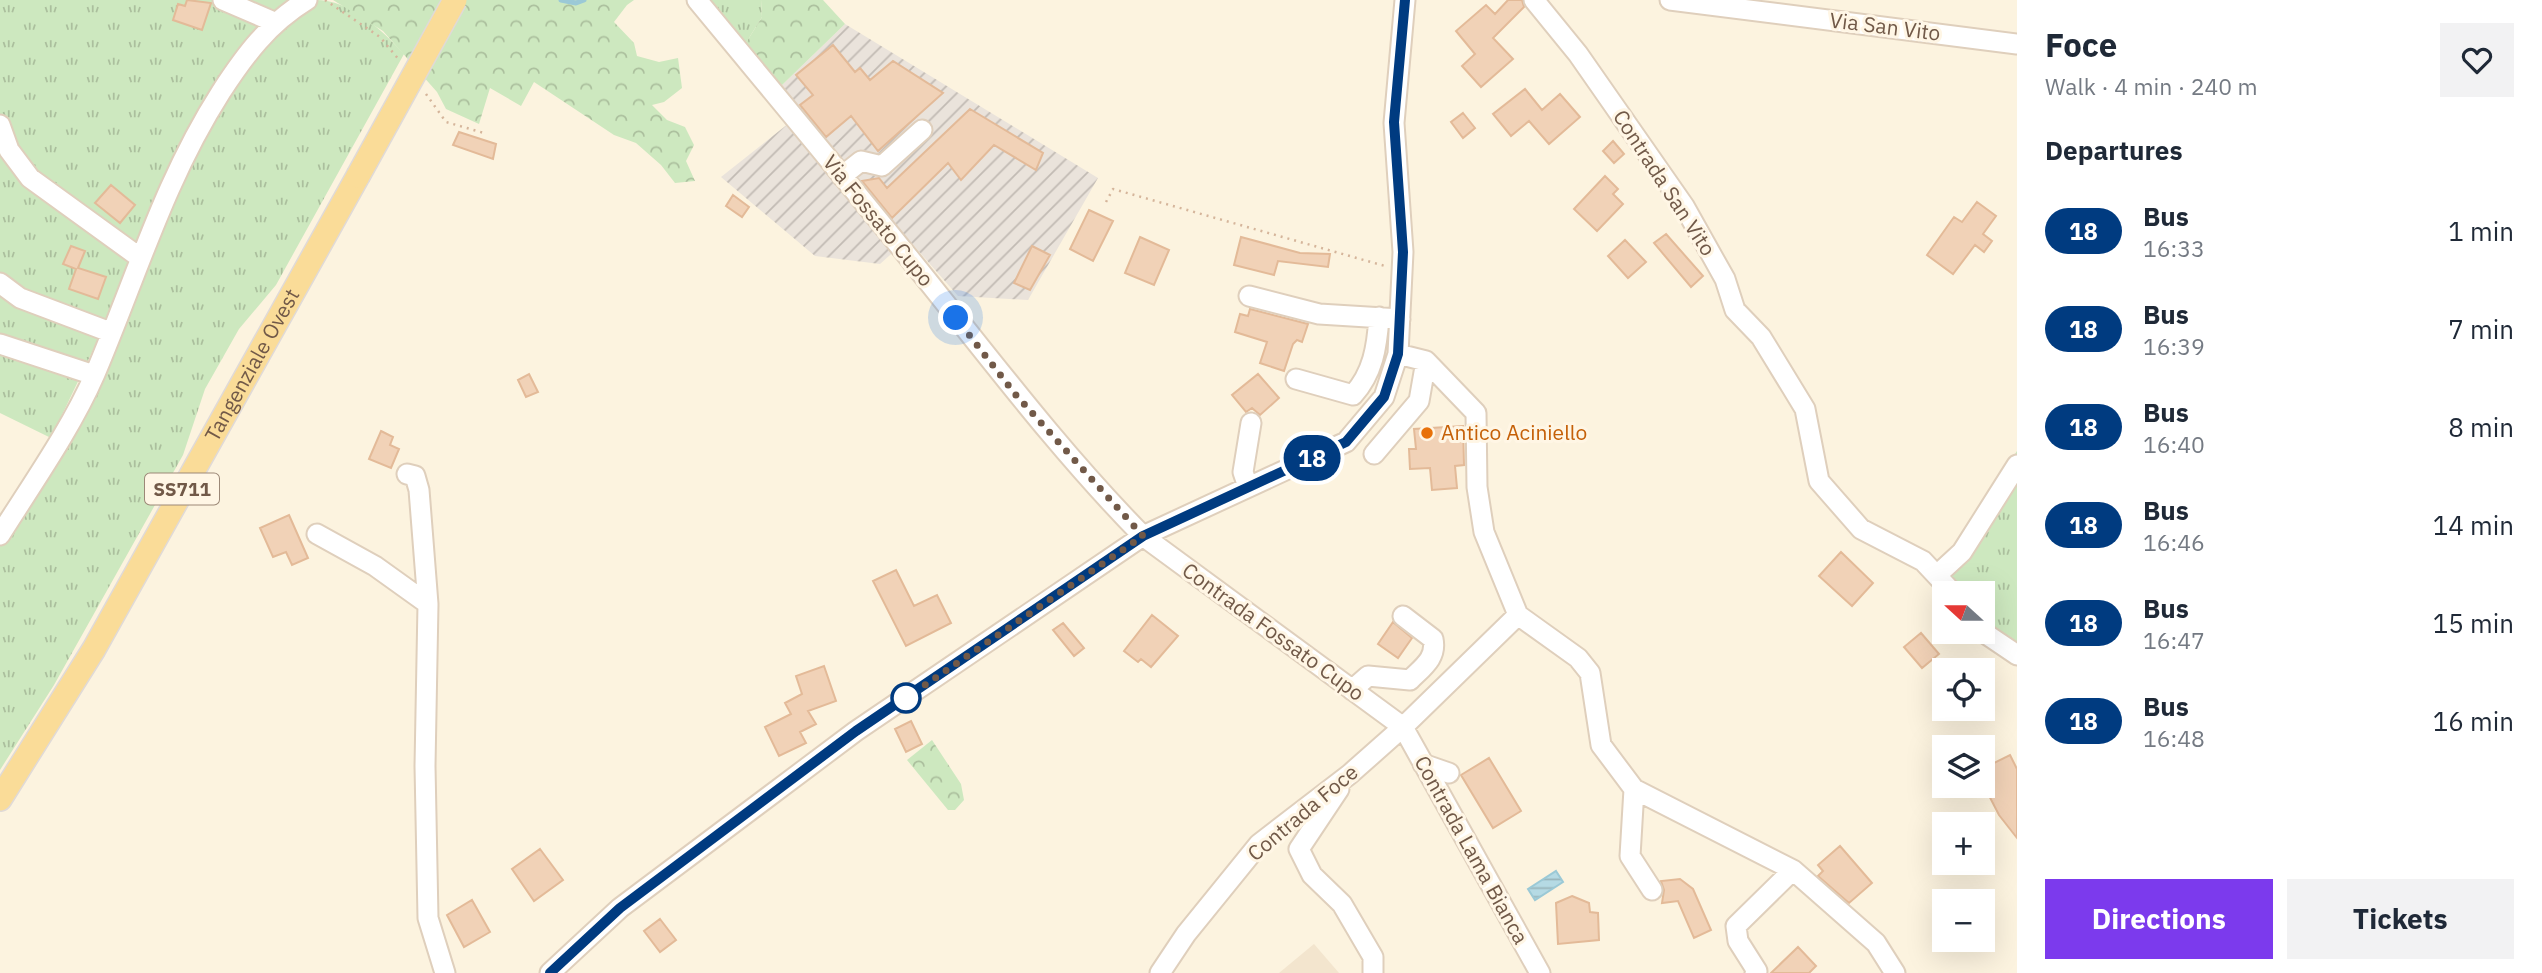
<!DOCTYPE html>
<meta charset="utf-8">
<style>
:root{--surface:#fff;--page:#f2f2f3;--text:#1f2937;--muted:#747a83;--accent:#7c3aed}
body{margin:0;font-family:"IBM Plex Sans",sans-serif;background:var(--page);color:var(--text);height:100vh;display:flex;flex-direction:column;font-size:26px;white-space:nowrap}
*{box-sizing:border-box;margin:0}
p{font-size:23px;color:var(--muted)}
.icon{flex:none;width:38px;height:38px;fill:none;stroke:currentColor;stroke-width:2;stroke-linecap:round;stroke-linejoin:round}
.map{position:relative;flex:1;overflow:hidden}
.panel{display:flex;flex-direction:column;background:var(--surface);width:525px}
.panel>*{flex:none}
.badge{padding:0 14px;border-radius:23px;font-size:24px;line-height:46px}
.needle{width:46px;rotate:291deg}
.controls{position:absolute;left:1932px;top:581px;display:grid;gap:14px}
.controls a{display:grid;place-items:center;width:63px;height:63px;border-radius:0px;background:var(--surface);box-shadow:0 7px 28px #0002;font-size:35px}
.you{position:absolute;width:35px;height:35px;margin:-18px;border:5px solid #fff;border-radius:50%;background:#1a73e8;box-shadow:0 0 0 10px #1a73e833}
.map>.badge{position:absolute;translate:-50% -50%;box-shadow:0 0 0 4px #fff}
h2{padding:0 28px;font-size:26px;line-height:63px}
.round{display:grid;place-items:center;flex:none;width:74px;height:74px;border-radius:0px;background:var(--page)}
.overview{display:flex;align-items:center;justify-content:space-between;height:119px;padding:0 28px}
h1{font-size:33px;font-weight:800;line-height:52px}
.cta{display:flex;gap:14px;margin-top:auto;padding:14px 28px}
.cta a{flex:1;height:80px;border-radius:0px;background:var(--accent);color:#fff;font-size:28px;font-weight:800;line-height:80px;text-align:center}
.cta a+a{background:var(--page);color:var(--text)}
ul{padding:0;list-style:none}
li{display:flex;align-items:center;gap:21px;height:98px;padding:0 28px}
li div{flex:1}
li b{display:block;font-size:26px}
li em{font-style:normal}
li .badge{min-width:77px;font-weight:700;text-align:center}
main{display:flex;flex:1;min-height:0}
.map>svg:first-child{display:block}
</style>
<main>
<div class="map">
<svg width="2017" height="973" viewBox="0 0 2017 973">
<defs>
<pattern id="industrial-furrows" width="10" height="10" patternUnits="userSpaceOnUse" patternTransform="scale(1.75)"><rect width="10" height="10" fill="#eae3db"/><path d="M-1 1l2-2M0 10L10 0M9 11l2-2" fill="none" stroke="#c2bbb4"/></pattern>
<pattern id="grass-tufts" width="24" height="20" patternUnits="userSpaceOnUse" patternTransform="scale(1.75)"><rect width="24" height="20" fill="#cde8bf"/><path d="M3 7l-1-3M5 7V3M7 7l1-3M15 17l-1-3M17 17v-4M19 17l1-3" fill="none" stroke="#abbf9d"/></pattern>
<pattern id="forest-crowns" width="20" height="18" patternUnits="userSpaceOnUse" patternTransform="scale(1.75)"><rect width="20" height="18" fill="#cde8bf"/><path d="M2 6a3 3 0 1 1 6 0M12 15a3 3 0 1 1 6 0" fill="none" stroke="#abbf9d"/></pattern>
<pattern id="water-rules" width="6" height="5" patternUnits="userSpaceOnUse" patternTransform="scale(1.75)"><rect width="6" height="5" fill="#b5dae4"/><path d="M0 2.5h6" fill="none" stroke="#98b4bb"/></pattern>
</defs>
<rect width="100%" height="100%" fill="#fcf3df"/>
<!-- residential -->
<path fill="#f3e5ce" d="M 1314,944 L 1339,973 L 1279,973 Z"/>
<!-- industrial -->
<path fill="url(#industrial-furrows)" d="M 845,24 L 1098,178 L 1028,300 L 958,296 L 908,239 L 880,264 L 815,256 L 721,177 L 803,112 L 782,85 Z"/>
<!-- grass -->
<path fill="url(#grass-tufts)" d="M 0,0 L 293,0 L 258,28 L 169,167 L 114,306 L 51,438 L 0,413 Z
M 315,0 C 351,0 381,29 404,54 L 276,285 L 239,329 L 205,389 L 183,455 L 54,685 L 0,770 L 0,544 L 32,498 L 185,165 L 256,55 Z
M 708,0 L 761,0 L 762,17 L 744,46 Z
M 2017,451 L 2017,648 L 1983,623 L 1983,593 L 1961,593 L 1938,563 L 1948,554 Z"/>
<!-- forest -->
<path fill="url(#forest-crowns)" d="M 333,0 L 634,0 L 627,5 L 614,22 L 634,43 L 637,56 L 659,62 L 678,58 L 682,88 L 664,102 L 652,105 L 667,120 L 685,127 L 694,145 L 686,161 L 695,181 L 675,183 L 661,165 L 636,143 L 614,135 L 534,82 L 521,106 L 490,88 L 479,124 L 446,109 L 437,92 L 383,31 Z
M 761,0 L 823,0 L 845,24 L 782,85 L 744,46 L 762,17 Z
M 932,740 L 961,784 L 964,800 L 955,810 L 948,810 L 907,760 Z"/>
<!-- water -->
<path fill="url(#water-rules)" stroke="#9bc9d6" stroke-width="2" d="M 1556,871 L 1563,882 L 1535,900 L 1528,889 Z"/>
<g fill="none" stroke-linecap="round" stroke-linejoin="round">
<!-- stream -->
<path stroke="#9bc9d6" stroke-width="5" d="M 561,0 L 576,3 L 584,0"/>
</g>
<!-- building -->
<path fill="#f1d2b7" stroke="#e3ba98" stroke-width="2" d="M 187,0 L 211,3 L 202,30 L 173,20 L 178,4 L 185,6 Z
M 1508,0 L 1522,0 L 1524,7 L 1493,38 L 1513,59 L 1481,87 L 1462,66 L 1475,54 L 1456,31 L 1486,5 L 1495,14 Z
M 833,45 L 855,72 L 860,68 L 870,80 L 893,61 L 943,93 L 878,151 L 851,116 L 826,137 L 800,105 L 813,95 L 796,75 Z
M 1525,89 L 1542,110 L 1560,94 L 1580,117 L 1549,144 L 1529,121 L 1511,136 L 1493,114 Z
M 970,109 L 1043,153 L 1036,170 L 994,145 L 961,180 L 948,163 L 892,218 L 862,181 L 879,178 L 887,188 Z
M 1463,113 L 1475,128 L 1463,138 L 1451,122 Z
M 459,132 L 496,144 L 493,159 L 453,145 Z
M 1613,141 L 1624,154 L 1614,163 L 1603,151 Z
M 1605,176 L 1618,189 L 1613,194 L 1623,204 L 1597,231 L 1574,209 Z
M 111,185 L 135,205 L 120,223 L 95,203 Z
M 733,195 L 749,207 L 742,217 L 726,206 Z
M 1977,202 L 1996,216 L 1983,234 L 1992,241 L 1984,252 L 1975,245 L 1953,274 L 1927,255 L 1954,217 L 1962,222 Z
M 1089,210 L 1113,221 L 1093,261 L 1070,249 Z
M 1666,234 L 1703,276 L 1691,287 L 1654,243 Z
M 1140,237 L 1169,250 L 1154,285 L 1125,273 Z
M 1241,237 L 1300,253 L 1330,254 L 1328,267 L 1278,261 L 1274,275 L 1234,265 Z
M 1625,240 L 1646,262 L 1628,278 L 1608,256 Z
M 71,246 L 85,251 L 78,268 L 106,277 L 98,299 L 69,289 L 76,269 L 63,264 Z
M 1032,246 L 1050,255 L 1030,290 L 1014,283 Z
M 1250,309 L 1308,324 L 1302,342 L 1297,340 L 1293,344 L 1284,371 L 1260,363 L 1267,342 L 1235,332 L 1240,314 L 1248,316 Z
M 529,374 L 538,392 L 526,397 L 518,380 Z
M 1258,374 L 1279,398 L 1260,415 L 1252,408 L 1246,412 L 1232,395 Z
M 1463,426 L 1464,465 L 1455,466 L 1457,488 L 1432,490 L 1430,468 L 1410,469 L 1409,449 L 1416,449 L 1414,429 Z
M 381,431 L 393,437 L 390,445 L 399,449 L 391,468 L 369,459 Z
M 289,515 L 308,558 L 292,565 L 286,552 L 273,557 L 260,528 Z
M 1841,552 L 1873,583 L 1852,606 L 1819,576 Z
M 896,570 L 914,606 L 937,595 L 951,623 L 906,646 L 873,581 Z
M 1152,615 L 1178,636 L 1151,667 L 1141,659 L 1138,662 L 1124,651 Z
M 1393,622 L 1412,638 L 1398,658 L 1378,644 Z
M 1063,623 L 1084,648 L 1074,656 L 1053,630 Z
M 1921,633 L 1939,654 L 1922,668 L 1904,647 Z
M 824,666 L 836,701 L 808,711 L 816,724 L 800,732 L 806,743 L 779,756 L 765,727 L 791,714 L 785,703 L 802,694 L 796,676 Z
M 911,721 L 922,744 L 906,752 L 895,729 Z
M 2010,755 L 2017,769 L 2017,838 L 1999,815 L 1983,784 L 1983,775 L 1993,770 L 1990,765 Z
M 1489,758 L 1521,811 L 1493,828 L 1461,775 Z
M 1840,846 L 1872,883 L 1849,903 L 1818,876 L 1823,871 L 1818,865 Z
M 540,849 L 563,880 L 534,901 L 512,869 Z
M 1680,879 L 1693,889 L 1711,930 L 1694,938 L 1678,901 L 1662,903 L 1664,890 L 1661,881 Z
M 1572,896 L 1589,903 L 1590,912 L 1598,913 L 1599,940 L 1558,944 L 1556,903 Z
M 472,900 L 490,932 L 464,947 L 447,915 Z
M 660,919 L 676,940 L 660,952 L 644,931 Z
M 1798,947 L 1816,966 L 1809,973 L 1771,973 Z"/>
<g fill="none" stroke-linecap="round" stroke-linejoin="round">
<!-- minor casing -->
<g stroke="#dfcfbc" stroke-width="23">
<path id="minor" d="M 223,0 L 274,22
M 697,0 C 768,86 840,172 910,259 C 986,353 1058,450 1143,536 L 1403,727 L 1540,973
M 1534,0 L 1578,54 L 1684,206 L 1725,279 L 1735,310 L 1761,337 L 1805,409 L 1819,481 L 1861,529 L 1923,561 L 1953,593
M 1670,0 L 2017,44
M 0,125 L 9,150 L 30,178 L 139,257
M 842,176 L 861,161 L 882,166 L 922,130
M 0,283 L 20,298 L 110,332
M 1249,296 L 1319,314 L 1400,319
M 0,344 L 94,375
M 1398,354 L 1426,361 L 1476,413 L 1477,487 L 1484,532 L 1518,615 L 1578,658 L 1590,673 L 1601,745 L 1634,789 L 1793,870 L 1876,943 L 1895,973
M 1296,379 L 1353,395 C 1373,373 1377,347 1379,317
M 1374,454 L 1419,401 L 1426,361
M 407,474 L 415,476 L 419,490 L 428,604
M 1248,487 L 1243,472 L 1251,423
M 317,534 L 375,566 L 428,604 L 425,766 L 428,918 L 445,973
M 0,535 C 32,484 71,429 95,374 C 136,278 164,181 221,92 C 245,55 268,24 307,0
M 1937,575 L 1962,552 L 2017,465
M 1983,632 L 2017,655
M 1352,690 L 1368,676 L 1410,680 C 1423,667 1437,658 1433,639 L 1403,616
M 1423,764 L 1449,773
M 1339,789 L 1299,849 L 1312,875 L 1342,904 L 1373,957 L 1373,973
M 1634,789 L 1630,856 L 1652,890
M 550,973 L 620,908 L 856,731 L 1143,536 L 1346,442 L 1384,397 L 1398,354 L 1403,252 L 1394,123 L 1405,0
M 1160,973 L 1186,934 L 1259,844 L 1350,774 L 1403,727 L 1518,615
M 1755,973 L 1757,971 L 1738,941 L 1736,926 L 1793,870"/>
</g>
<!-- major casing -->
<g stroke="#e0dad7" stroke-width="26">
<g id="major">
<path id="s1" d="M 0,799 L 94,649 L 358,176"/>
</g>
</g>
<!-- path -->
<path stroke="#d5b59b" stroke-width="2.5" stroke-dasharray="2 5" stroke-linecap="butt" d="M 325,0 L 380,37 L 400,61
M 426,94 L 446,122 L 484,133
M 1106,202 L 1113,189 L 1385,266"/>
<!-- minor -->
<use href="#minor" stroke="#fff" stroke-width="19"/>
<!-- major -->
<use href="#major" stroke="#fadc98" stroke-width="23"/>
<!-- major-bridge casing -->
<g stroke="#e0dad7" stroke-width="26" stroke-linecap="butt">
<path id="major-bridge" d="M 358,176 L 455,0"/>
</g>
<!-- major-bridge -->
<use href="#major-bridge" stroke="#fadc98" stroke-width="23"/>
</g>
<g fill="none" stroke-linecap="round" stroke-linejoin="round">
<!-- line casing -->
<g stroke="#fff" stroke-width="16">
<path id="line" d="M 550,973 L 620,908 L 856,731 L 1143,536 L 1346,442 L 1384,397 L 1398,354 L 1403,252 L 1394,122 L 1405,0"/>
</g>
<!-- line -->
<use href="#line" stroke="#003b80" stroke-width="10"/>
<!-- walk -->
<path stroke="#715948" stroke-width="7" stroke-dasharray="0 12.6" d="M 906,698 L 900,702 L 1143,536 L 1016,395 L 956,318"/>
</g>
<!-- markers -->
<circle fill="#e8710a" stroke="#fff6e5" stroke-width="2.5" cx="1427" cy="433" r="7"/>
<circle fill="#fff" stroke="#003b80" stroke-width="3.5" cx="906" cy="698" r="14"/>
<g text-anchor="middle" stroke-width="6" stroke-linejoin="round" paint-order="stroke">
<!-- shield labels -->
<rect fill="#fff6e5" stroke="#9c8877" stroke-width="2" x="145" y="473.5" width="74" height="31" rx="5"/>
<g font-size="19" font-weight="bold" fill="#715948">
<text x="182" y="496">SS711</text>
</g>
<!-- street labels -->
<g font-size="21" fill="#715948" stroke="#fff6e5">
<text transform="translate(1885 27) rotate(7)" y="7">Via San Vito</text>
<text transform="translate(1664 183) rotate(57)" y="7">Contrada San Vito</text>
<text transform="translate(878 221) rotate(51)" y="7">Via Fossato Cupo</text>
<text dy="7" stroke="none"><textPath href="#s1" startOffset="502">Tangenziale Ovest</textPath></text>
<text transform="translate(1273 632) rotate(36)" y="7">Contrada Fossato Cupo</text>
<text transform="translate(1303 813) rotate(-40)" y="7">Contrada Foce</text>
<text transform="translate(1471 850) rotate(61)" y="7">Contrada Lama Bianca</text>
</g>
<!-- food labels -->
<g font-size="21" fill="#c56008" stroke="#fff6e5" text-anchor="start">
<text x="1441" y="440">Antico Aciniello</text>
</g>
</g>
</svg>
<div class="controls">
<a><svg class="needle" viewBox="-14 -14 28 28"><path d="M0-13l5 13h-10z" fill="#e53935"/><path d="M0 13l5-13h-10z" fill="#747a83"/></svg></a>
<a><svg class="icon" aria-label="locate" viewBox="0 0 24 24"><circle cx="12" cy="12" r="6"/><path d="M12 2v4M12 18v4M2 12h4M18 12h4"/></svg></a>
<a><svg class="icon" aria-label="layers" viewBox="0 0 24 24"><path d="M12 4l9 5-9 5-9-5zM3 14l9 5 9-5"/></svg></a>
<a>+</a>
<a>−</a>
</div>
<div class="you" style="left:956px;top:318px"></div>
<b class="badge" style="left:1312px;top:458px;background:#003b80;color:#fff">18</b>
</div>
<section class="panel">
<div class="overview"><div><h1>Foce</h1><p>Walk · 4 min · 240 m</p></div><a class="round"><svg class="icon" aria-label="heart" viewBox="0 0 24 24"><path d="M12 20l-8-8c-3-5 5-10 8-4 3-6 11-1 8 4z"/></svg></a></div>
<h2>Departures</h2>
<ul>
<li><span class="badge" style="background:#003b80;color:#fff">18</span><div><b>Bus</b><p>16:33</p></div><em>1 min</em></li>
<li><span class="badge" style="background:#003b80;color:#fff">18</span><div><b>Bus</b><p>16:39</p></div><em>7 min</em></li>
<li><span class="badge" style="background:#003b80;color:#fff">18</span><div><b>Bus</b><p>16:40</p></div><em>8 min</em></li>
<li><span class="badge" style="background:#003b80;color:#fff">18</span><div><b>Bus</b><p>16:46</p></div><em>14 min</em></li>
<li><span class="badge" style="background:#003b80;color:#fff">18</span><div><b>Bus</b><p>16:47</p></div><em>15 min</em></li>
<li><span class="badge" style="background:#003b80;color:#fff">18</span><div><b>Bus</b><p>16:48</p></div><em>16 min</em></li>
</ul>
<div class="cta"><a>Directions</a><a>Tickets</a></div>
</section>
</main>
